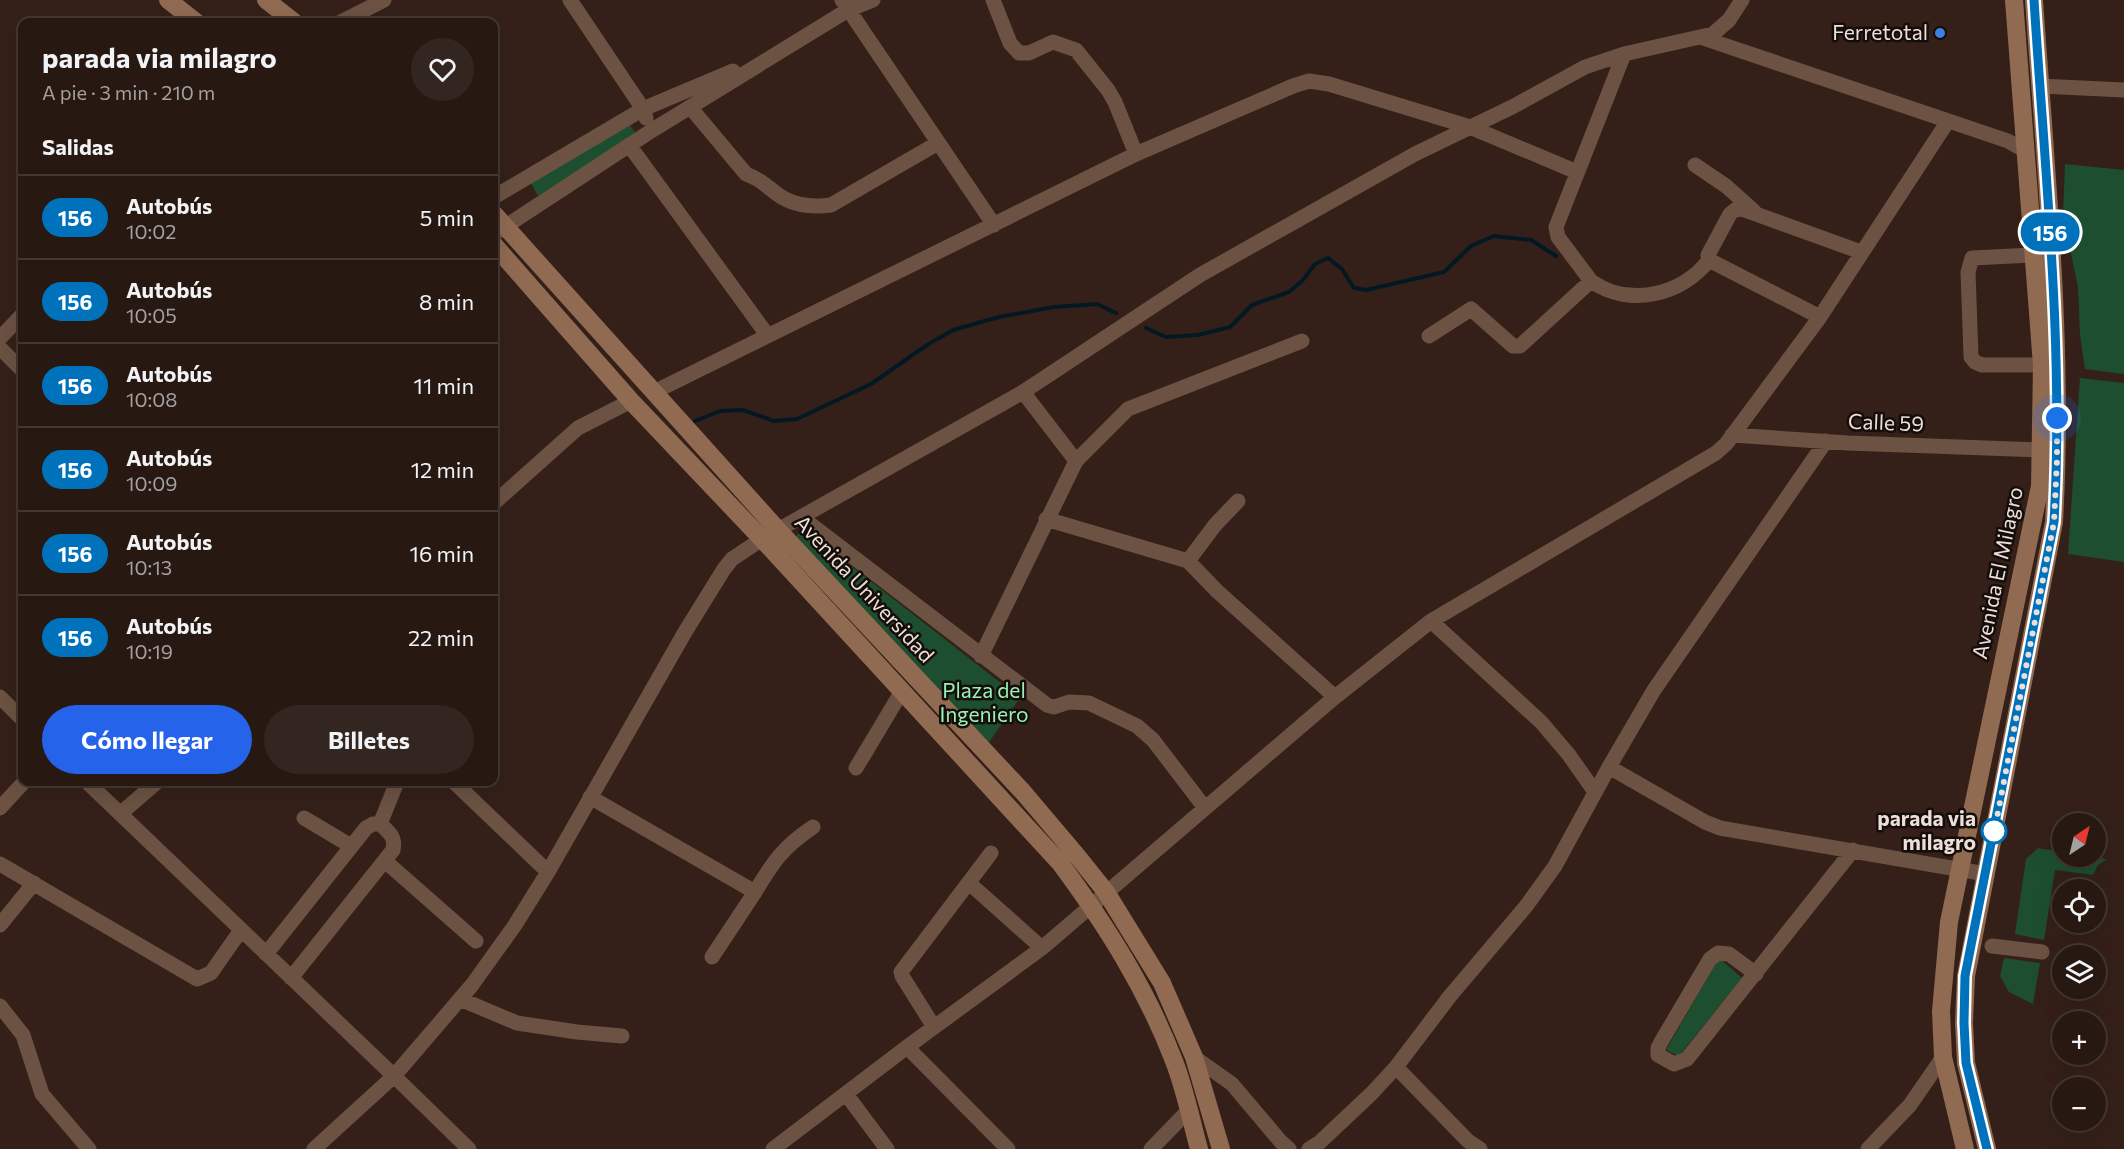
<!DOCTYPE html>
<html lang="es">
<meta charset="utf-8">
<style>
:root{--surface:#271812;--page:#332520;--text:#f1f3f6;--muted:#a4a09f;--line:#433732;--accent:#2563eb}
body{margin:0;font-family:Commissioner,sans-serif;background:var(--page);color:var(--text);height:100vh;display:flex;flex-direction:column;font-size:22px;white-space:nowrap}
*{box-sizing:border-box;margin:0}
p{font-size:20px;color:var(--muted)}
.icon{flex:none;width:33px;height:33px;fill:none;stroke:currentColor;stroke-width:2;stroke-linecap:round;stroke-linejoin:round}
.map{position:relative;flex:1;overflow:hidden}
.drawer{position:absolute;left:18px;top:18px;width:480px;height:768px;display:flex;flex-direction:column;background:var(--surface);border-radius:12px;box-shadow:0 6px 24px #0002,0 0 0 2px var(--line)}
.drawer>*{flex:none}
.badge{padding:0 12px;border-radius:20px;font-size:21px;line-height:39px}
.needle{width:39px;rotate:35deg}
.tools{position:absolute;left:2052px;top:813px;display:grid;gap:12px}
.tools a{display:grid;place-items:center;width:54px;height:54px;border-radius:50%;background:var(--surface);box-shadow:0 6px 24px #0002,0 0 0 2px var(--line);font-size:30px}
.you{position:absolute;width:30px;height:30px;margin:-15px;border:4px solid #fff;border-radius:50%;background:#1a73e8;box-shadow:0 0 0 9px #1a73e833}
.map>.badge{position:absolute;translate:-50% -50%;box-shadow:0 0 0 3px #fff}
h2{padding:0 24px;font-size:22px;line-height:54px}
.round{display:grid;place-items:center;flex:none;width:63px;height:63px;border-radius:32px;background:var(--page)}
.summary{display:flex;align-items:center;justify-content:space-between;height:102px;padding:0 24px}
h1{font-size:28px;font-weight:700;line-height:45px}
.action{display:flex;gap:12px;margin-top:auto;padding:12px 24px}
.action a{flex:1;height:69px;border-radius:36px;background:var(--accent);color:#fff;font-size:24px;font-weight:700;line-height:69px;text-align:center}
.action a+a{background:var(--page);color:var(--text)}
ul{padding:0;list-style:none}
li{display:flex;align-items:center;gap:18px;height:84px;padding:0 24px;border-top:2px solid var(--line)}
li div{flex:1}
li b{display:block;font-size:22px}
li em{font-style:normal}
li .badge{min-width:66px;font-weight:700;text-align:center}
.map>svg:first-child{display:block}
</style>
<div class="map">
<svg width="2124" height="1149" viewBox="0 0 2124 1149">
<rect width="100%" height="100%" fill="#342018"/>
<!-- green -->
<path fill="#1d4e30" d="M 630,125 L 636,134 L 538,196 L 530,181 Z
M 2065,164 L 2124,170 L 2124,374 L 2085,369 L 2080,335 L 2078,287 L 2063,216 Z
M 2080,378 L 2124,383 L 2124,562 L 2068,554 Z
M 804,529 L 1020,698 L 987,745 L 795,537 Z
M 2038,848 L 2062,852 L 2062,856 L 2090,857 L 2107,859 L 2098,865 L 2093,875 L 2055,870 L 2044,940 L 2015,934 L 2026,859 Z
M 1719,958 L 1742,978 L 1679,1056 L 1666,1050 Z
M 2004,958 L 2040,963 L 2033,1004 L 2009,992 L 2000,976 Z"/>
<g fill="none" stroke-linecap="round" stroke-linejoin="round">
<!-- stream -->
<path stroke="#041824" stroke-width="4" d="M 1146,328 L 1166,337 L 1198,335 L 1230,327 L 1252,305 L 1289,292 L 1302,281 L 1315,264 L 1328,258 L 1342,269 L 1354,288 L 1366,290 L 1444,272 L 1471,246 L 1494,236 L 1531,240 L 1556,256
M 695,421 L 720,411 L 743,410 L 774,421 L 797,419 L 871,384 L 927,345 L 953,330 L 999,317 L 1054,307 L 1097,304 L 1116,313"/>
<!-- street -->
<path stroke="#6b5243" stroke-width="15" d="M 570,0 L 643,109 L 646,118
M 842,0 L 994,225
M 993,0 L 1010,43 L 1019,53 L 1029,53 L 1053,42 L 1076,50 L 1108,90 L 1115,102 L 1136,154
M 341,22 L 384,0
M 1700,37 L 2008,141 L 2024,150
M 2040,86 L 2124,90
M 690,107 L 746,174 C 764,180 770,191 785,199 C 799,206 816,207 831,205 L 938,143
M 629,145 L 768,336
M 1695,165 L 1726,186 L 1754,211
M 494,197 L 643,109 L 733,71
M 494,234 L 651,131 L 848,10 L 873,0
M 2033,255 L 1972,258 L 1968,272 L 1971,357 L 1975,362 L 1982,365 L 2042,365
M 1591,281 C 1629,308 1682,295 1709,260
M 1820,317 L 1709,260 L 1708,255 L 1730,214 L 1735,210 L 1742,209 L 1861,252
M 1429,336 L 1471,309 L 1513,346 L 1520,346 L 1591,281 L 1558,237 L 1556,227 L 1624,54
M 0,338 L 22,315
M 0,348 L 22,370
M 654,392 L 1136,154 L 1293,86 L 1309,81 L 1329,84 L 1470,127 L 1577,172
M 1023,392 L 1076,461
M 1732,435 L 1848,443 L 2039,450
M 494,503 L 578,428 L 631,401
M 801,517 L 1047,705 L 1054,707 L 1069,702 L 1089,703 L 1137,726 L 1153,740 L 1205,808
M 1046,519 L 1188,561 L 1217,591 L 1335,697
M 1188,561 L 1215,525 L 1238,501
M 1431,621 L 1541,722 L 1569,755 L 1595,792
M 981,656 L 1076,461 L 1128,409 L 1302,341
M 0,697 L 22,719
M 1609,767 L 1705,822 L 1720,828 L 1986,874
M 856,768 L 902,691
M 87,782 L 394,1076 L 472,985 L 515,925 L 548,872 L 685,632 L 724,569 L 732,559 L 762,539 L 1023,392 L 1200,275 L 1415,154 L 1514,106 L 1585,67 L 1624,54 L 1713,34 L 1729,20 L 1742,0
M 454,782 L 548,872
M 590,797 L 755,892 C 773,862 783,847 813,827
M 0,808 L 24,782
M 120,814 L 157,782
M 304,818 L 351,846
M 380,824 L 397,782
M 385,861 L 476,941
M 0,864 L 197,979 L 211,973 L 241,930
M 969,883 L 1042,948
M 0,925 L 34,883
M 1992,946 L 2042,952
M 266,954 L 366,828 L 373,824 L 380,824 C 389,832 396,837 393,850 L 291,978
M 712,957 L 755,892
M 1756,974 L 1729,954 L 1718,953 L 1710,959 L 1661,1042 L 1658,1048 L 1658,1055 L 1674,1064 L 1687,1059 L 1853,850
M 460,999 L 517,1023 L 577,1032 L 622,1036
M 0,1006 L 23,1035 L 42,1094 L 89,1149
M 934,1027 L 902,976 L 901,972 L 991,853
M 907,1047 L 1008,1149
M 1194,1057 L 1232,1084 L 1281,1142 L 1289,1149
M 1396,1067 L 1468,1141 L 1480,1149
M 846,1094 L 887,1149
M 314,1149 L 394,1076 L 469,1149
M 773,1149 L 907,1047 L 1042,948 L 1335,697 L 1431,621 L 1716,453 L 1726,444 L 1820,317 L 1948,121
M 1151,1149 L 1188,1111
M 1309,1149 L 1320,1142 L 1372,1093 L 1396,1067 L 1450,996 L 1527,905 L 1555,866 L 1609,767 L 1654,690 L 1826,441
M 1868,1149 L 1910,1105 L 1943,1057"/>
<!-- secondary -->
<path stroke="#916a52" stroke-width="18" d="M 168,0 L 196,22
M 266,0 L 294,22
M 494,214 L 778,530 L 1023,792 L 1078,857 L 1106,892 L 1162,983 L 1194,1057 L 1221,1149
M 494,245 L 631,401 L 762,539 L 1060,863 C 1106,925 1146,988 1174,1061 C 1185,1089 1191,1120 1199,1149
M 1965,1149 L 1943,1057 L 1941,1011 L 1949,922 L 2040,486 L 2042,365 L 2014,0
M 1987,1149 L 1966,1063 L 1964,1023 L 1966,976 L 2054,522 C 2064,348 2046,174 2034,0"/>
</g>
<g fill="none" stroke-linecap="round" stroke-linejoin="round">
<!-- line casing -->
<g stroke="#fff" stroke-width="14">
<path id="line" d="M 1987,1149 L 1966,1063 L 1964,1023 L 1965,976 L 2054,522 C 2064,348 2045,174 2034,0"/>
</g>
<!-- line -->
<use href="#line" stroke="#0072bc" stroke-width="9"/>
<!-- walk -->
<path stroke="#ecdfd9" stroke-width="6" stroke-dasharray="0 10.8" d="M 1994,831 L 1994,833 L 2054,522 L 2057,460 L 2057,418"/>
</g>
<!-- markers -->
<circle fill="#3f7fe0" stroke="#150d09" stroke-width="2" cx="1940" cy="33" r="6"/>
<circle fill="#fff" stroke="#0072bc" stroke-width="3" cx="1994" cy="831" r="12"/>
<g text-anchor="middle" stroke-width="5" stroke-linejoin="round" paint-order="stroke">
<!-- poi labels -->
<g font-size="21" fill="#ecdfd9" stroke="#150d09" text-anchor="end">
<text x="1928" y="40">Ferretotal</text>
</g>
<!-- street labels -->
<g font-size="21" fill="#ecdfd9" stroke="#150d09">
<text transform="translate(1886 423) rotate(2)" y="7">Calle 59</text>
<text transform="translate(1998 573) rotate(-78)" y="7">Avenida El Milagro</text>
<text transform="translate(864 589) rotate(47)" y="7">Avenida Universidad</text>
</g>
<!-- park labels -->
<g font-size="21" fill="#97f2b5" stroke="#150d09">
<text x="984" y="698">Plaza del<tspan x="984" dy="24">Ingeniero</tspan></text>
</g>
<!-- stop labels -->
<g font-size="21" font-weight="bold" fill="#ecdfd9" stroke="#150d09" text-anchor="end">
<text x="1976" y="826">parada via<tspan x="1976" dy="24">milagro</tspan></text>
</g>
</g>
</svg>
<div class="tools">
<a><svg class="needle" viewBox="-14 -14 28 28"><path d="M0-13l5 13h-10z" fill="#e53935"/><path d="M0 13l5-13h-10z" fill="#a4a09f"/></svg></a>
<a><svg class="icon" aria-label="locate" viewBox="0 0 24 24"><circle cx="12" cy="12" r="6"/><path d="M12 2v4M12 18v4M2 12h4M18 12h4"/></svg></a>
<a><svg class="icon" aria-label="layers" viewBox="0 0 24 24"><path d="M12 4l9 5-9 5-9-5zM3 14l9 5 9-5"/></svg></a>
<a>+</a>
<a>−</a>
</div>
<div class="you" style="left:2057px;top:418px"></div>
<b class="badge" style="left:2050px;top:232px;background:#0072bc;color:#fff">156</b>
<section class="drawer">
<div class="summary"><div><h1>parada via milagro</h1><p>A pie · 3 min · 210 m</p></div><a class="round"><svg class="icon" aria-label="heart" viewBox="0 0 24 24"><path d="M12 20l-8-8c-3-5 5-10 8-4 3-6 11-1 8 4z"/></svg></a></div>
<h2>Salidas</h2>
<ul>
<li><span class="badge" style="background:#0072bc;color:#fff">156</span><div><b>Autobús</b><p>10:02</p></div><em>5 min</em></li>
<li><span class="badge" style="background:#0072bc;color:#fff">156</span><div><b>Autobús</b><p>10:05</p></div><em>8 min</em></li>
<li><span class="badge" style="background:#0072bc;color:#fff">156</span><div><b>Autobús</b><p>10:08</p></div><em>11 min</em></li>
<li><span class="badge" style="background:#0072bc;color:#fff">156</span><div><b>Autobús</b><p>10:09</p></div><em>12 min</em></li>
<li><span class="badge" style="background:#0072bc;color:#fff">156</span><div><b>Autobús</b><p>10:13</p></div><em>16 min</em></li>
<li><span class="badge" style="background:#0072bc;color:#fff">156</span><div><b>Autobús</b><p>10:19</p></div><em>22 min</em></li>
</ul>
<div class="action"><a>Cómo llegar</a><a>Billetes</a></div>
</section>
</div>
